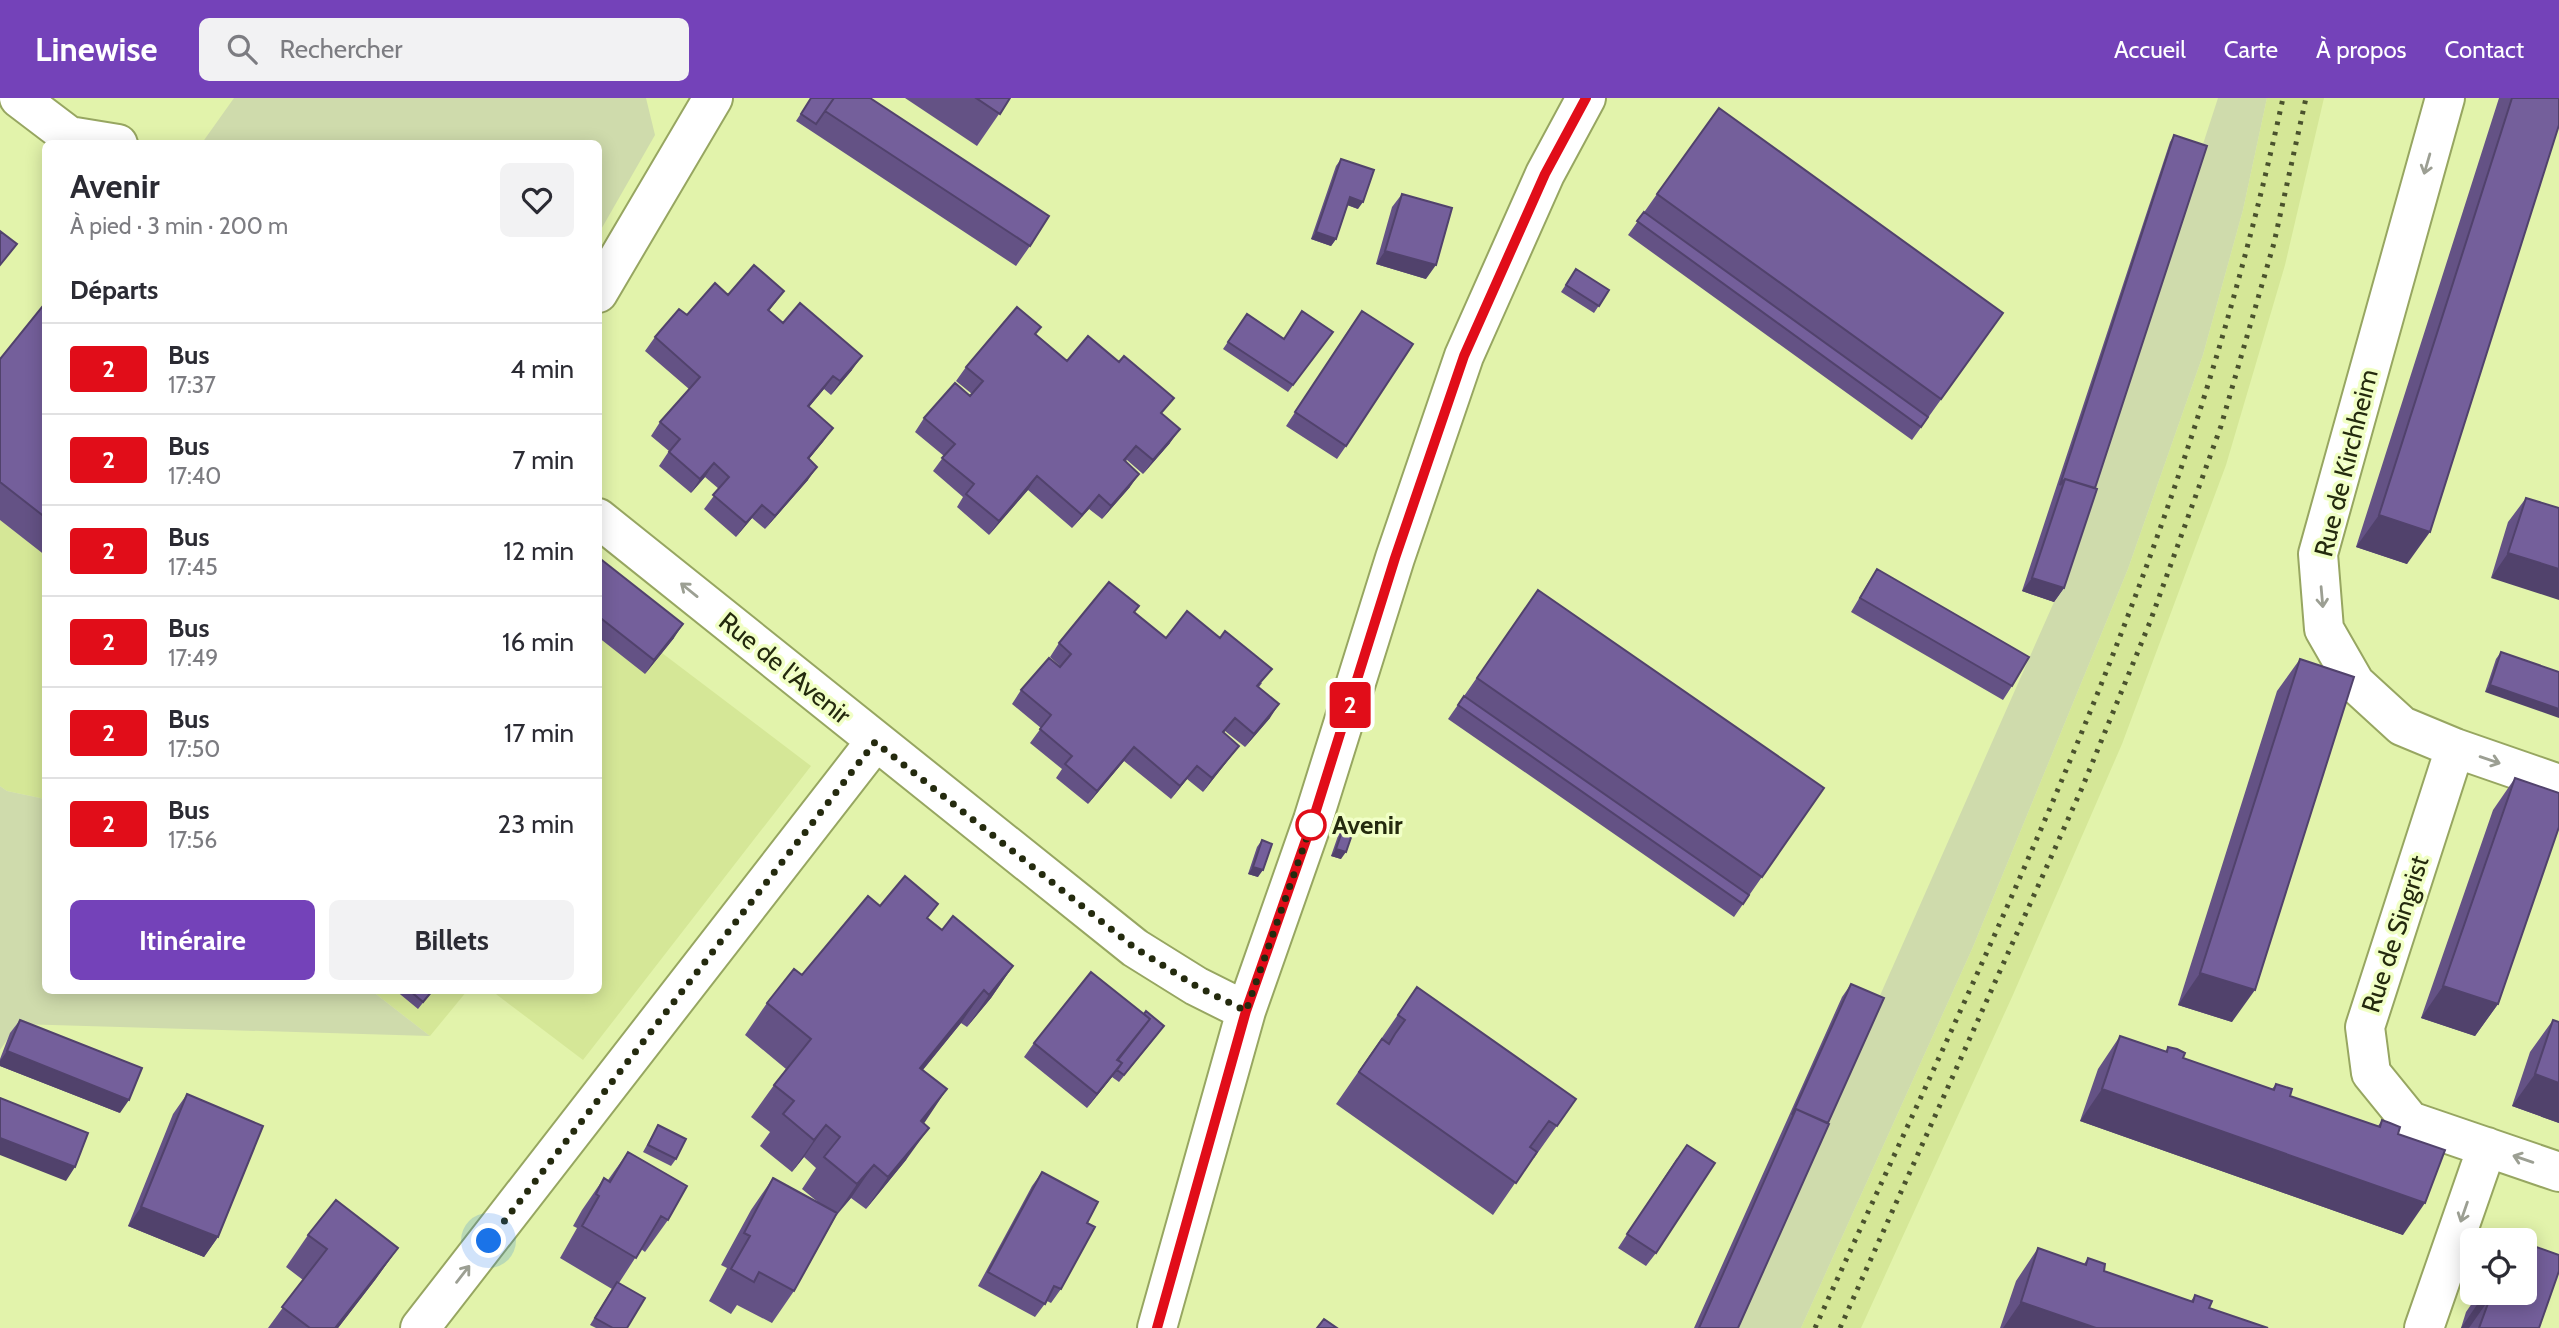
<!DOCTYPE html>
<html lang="fr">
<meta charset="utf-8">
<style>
:root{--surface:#fff;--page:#f2f2f3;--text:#2b2b33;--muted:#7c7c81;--line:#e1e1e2;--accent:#7442b9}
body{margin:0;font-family:Cabin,sans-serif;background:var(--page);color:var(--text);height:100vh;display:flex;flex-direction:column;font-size:26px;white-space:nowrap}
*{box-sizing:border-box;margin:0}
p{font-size:23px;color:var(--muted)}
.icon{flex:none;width:38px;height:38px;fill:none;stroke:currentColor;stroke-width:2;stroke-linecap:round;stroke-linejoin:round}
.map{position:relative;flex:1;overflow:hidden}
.drawer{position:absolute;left:42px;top:42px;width:560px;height:854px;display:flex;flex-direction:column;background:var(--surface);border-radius:10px;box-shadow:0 4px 18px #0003}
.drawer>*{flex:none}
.badge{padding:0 14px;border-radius:5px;font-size:24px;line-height:46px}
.controls{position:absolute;left:2460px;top:1130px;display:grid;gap:14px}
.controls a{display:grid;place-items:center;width:77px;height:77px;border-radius:10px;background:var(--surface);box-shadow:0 4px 18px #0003;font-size:35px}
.you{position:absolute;width:35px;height:35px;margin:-18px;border:5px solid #fff;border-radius:50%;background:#1a73e8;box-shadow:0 0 0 10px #1a73e833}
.map>.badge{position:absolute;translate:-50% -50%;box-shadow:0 0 0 4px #fff}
h2{padding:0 28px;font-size:26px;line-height:63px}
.round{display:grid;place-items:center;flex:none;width:74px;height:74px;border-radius:10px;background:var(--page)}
.summary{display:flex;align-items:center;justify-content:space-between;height:119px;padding:0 28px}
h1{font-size:33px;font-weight:700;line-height:52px}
.button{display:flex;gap:14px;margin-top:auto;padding:14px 28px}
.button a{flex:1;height:80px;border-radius:10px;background:var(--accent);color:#fff;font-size:28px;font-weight:700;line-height:80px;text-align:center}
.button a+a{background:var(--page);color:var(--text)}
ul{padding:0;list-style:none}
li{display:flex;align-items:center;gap:21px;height:91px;padding:0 28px;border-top:2px solid var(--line)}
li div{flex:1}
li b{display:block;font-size:26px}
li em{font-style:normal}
li .badge{min-width:77px;font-weight:700;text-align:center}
header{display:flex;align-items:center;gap:42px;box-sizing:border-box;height:98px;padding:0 35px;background:var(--accent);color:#fff}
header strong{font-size:33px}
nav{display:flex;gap:38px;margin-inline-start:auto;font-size:24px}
.search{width:490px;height:63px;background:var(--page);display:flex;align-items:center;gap:18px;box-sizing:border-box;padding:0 24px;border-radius:10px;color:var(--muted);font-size:26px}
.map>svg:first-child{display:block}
</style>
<header>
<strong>Linewise</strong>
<div class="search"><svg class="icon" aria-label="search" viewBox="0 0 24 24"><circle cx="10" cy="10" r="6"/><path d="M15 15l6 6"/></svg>Rechercher</div>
<nav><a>Accueil</a><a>Carte</a><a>À propos</a><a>Contact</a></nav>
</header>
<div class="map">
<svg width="2559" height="1230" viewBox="0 0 2559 1230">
<rect width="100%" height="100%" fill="#e2f3ab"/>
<!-- built -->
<path fill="#d5e797" d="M 2267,0 L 2324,0 L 2285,167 L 2226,367 L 2122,646 L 2012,899 L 1861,1230 L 1801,1230 L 1973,849 L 2128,471 L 2203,257 L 2243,112 Z
M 45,207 L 45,701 L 7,693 L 0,688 L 0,264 Z
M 599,480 L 662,555 L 811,668 L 583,962 L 492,893 L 598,892 Z
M 372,893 L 467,893 L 430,938 Z"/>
<!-- green -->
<path fill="#cfdbac" d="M 234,0 L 646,0 L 655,37 L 599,135 L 598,46 L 202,45 Z
M 2218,0 L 2267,0 L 2243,112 L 2203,257 L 2128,471 L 1973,849 L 1801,1230 L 1733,1230 L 2054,504 Z
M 0,688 L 7,693 L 45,701 L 46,892 L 372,893 L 430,938 L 18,926 L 0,952 Z"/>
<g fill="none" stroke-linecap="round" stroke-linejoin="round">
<!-- street casing -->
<g stroke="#97a661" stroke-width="42">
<path id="street" d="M 19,0 L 69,38 L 118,46
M 2445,0 L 2318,456 L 2324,531 L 2355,585 L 2402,628 L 2455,650 L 2559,686
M 598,195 L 713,0
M 598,420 L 1135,850 L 1196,888 L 1246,913
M 2455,650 L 2365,929 L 2371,975 L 2410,1023 L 2559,1074
M 420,1230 L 875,644
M 1157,1230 L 1246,913 L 1313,722 L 1395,460 L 1464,258 L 1545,76 L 1586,0
M 2424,1230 L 2487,1049"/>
</g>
<!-- street -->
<use href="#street" stroke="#fff" stroke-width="38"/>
<!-- rail -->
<path stroke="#4a522d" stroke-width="5" stroke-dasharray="3.5 7" stroke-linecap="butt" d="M 1815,1230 C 1937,961 2071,687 2168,408 C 2215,274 2253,138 2283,0
M 1840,1230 L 2082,690 L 2150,524 L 2221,328 L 2274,145 L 2306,0"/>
</g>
<!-- wall -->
<path fill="#645285" d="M 811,0 L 1030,148 L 1016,168 L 796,23 Z
M 905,0 L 1010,0 L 977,48 Z
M 2499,0 L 2559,0 L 2407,466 L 2356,449 Z
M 2174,37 L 2064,490 L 2054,504 L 2022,493 L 2170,44 Z
M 1341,61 L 1358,111 L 1347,107 L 1336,141 L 1331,148 L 1311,141 L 1336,68 Z
M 1402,96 L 1426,181 L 1376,166 L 1392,109 Z
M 1657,96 L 2003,215 L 1912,342 L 1628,137 Z
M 1576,171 L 1609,192 L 1594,215 L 1561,194 Z
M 784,193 L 769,213 L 783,225 L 852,272 L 831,297 L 824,291 L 809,309 L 833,330 L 809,361 L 808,382 L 765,431 L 752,420 L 736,439 L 704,411 L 719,391 L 705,379 L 691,395 L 659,368 L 669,353 L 651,338 L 660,324 L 689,291 L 645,253 L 655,239 L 687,217 L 728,197 Z
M 46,204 L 46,458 L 0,422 L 0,261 Z
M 1247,216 L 1283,240 L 1333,234 L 1288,294 L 1223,251 Z
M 1352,227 L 1346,348 L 1337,361 L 1286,328 Z
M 1036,236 L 1067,263 L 1162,316 L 1170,345 L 1143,376 L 1127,362 L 1125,364 L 1130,389 L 1102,421 L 1089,411 L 1072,430 L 1028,392 L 989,437 L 957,409 L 963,399 L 933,373 L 944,358 L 915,334 L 924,320 L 970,298 L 972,296 L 956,283 L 966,269 Z
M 2526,400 L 2559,410 L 2491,480 L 2508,424 Z
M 598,459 L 674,540 L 645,576 L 598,539 Z
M 1877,471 L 2012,588 L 2003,602 L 1851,514 L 1868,485 Z
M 1538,492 L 1824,690 L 1734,819 L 1448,621 Z
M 1134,514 L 1166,540 L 1262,585 L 1259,589 L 1270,620 L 1245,649 L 1225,633 L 1224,635 L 1239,648 L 1203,694 L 1187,681 L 1171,701 L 1124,663 L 1088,706 L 1056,680 L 1062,671 L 1030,645 L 1041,630 L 1012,606 L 1021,592 L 1061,569 L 1050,559 L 1059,545 Z
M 2501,554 L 2559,574 L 2485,594 L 2496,561 Z
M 2300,561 L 2232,924 L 2178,907 L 2277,593 Z
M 2515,680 L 2498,906 L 2475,938 L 2421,920 L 2493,712 Z
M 1345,725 L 1341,761 L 1331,758 L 1340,732 Z
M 1262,742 L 1258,779 L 1248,776 L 1257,749 Z
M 880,808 L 928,821 L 942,832 L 1013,868 L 991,900 L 967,929 L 961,925 L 923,972 L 923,1025 L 906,1062 L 866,1111 L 851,1100 L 836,1118 L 794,1193 L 772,1225 L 737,1207 L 731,1216 L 709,1203 L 727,1170 L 721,1167 L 751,1112 L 773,1080 L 818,1104 L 802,1091 L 816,1070 L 804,1059 L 792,1074 L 760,1048 L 770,1034 L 751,1019 L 774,987 L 786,971 L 745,937 L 767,905 L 802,877 Z
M 1851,886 L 1738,1230 L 1694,1230 L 1842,899 Z
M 1417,889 L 1576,1001 L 1534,1060 L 1533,1059 L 1493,1117 L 1336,1006 Z
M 395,892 L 433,892 L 418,911 Z
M 20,922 L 120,1015 L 0,968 L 0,961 L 10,935 Z
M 2553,922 L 2559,924 L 2559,1025 L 2512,1008 L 2530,954 Z
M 1159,935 L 1119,984 L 1112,979 L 1087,1010 L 1024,959 L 1034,945 Z
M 2120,938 L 2165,954 L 2168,949 L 2183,960 L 2272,991 L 2276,986 L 2290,998 L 2378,1028 L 2382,1022 L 2398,1036 L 2403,1137 L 2080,1023 L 2098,971 Z
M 187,996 L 218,1139 L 204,1159 L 128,1128 L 173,1016 Z
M 658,1027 L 676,1061 L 671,1068 L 643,1054 Z
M 628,1054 L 668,1122 L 645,1154 L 641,1151 L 619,1185 L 627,1230 L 596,1230 L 590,1227 L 612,1191 L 560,1160 L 577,1130 L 573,1128 L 582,1112 L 604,1080 L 608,1082 Z
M 1677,1060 L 1656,1155 L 1646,1168 L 1618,1150 Z
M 1042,1074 L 1087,1125 L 1061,1191 L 1051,1205 L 1047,1203 L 1035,1219 L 978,1188 L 1032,1088 Z
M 308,1137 L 398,1150 L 375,1182 L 338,1230 L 268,1230 L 303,1182 L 286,1169 Z
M 2038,1150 L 2084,1166 L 2088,1160 L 2104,1173 L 2191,1203 L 2195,1197 L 2209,1210 L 2268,1230 L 2000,1230 L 2016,1183 Z
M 2479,1195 L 2525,1195 L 2539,1230 L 2461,1230 L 2466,1214 Z"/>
<!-- shaded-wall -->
<path fill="#51426c" d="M 1350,99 L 1363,104 L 1358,111 L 1345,106 Z
M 1316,134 L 1336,141 L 1331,148 L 1311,141 Z
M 1385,153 L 1436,167 L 1426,181 L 1376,166 Z
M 862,258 L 852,272 L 831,297 L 840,283 Z
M 833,278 L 824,291 L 798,322 L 808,308 Z
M 833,330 L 823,344 L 798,374 L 808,360 Z
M 1180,331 L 1170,345 L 1143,376 L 1153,362 Z
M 714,365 L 705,379 L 691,395 L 700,381 Z
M 817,369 L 808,382 L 765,431 L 775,418 Z
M 1139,376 L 1130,389 L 1102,421 L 1111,408 Z
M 1037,378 L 1028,392 L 989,437 L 999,423 Z
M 1099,397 L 1089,411 L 1072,430 L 1082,417 Z
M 762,407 L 752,420 L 736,439 L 746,425 Z
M 2379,417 L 2430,434 L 2407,466 L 2356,449 Z
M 2508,455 L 2559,471 L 2559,502 L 2491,480 Z
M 2032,480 L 2064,490 L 2054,504 L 2022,493 Z
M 683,526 L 674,540 L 645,576 L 654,562 Z
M 2490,587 L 2559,611 L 2559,620 L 2485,594 Z
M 1279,606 L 1270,620 L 1245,649 L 1254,636 Z
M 1239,648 L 1229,661 L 1203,694 L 1212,680 Z
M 1134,649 L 1124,663 L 1088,706 L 1097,693 Z
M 1197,668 L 1187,681 L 1171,701 L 1180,688 Z
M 1336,751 L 1346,754 L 1341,761 L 1331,758 Z
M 1253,769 L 1263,772 L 1258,779 L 1248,776 Z
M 1013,868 L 991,900 L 967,929 L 989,897 Z
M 2200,875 L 2255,892 L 2232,924 L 2178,907 Z
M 2443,888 L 2498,906 L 2475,938 L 2421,920 Z
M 984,892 L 961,925 L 898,1002 L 920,970 Z
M 7,953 L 129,1002 L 120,1015 L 0,968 L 0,963 Z
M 1122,965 L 1112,979 L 1087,1010 L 1097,996 Z
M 2535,976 L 2559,985 L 2559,1025 L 2512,1008 Z
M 947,991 L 925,1024 L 899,1056 L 921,1023 Z
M 2102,991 L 2425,1105 L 2403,1137 L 2080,1023 Z
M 826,1027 L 804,1059 L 792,1074 L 814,1042 Z
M 929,1030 L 906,1062 L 866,1111 L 888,1079 Z
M 0,1040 L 75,1069 L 66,1083 L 0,1057 Z
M 874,1067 L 851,1100 L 835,1118 L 857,1086 Z
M 141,1109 L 218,1139 L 204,1159 L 128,1128 Z
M 398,1150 L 375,1182 L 338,1230 L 335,1230 Z
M 2483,1198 L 2490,1200 L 2469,1230 L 2461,1230 Z
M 2021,1204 L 2096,1230 L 2003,1230 Z"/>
<!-- building -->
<path fill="#745f9b" stroke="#51426c" stroke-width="2" d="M 811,0 L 834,0 L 816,26 L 801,16 Z
M 834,0 L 870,0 L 1049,118 L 1030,148 L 825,13 Z
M 976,0 L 1010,0 L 1000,16 Z
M 2512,0 L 2559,0 L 2559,27 L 2430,434 L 2379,417 Z
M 1719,10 L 2003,215 L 1941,301 L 1657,96 Z
M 2174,37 L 2207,48 L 2095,390 L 2065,381 L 2060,387 Z
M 1341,61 L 1374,72 L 1363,104 L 1350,99 L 1336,141 L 1316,134 Z
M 1402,96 L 1452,110 L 1436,167 L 1385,153 Z
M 1644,114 L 1928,319 L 1921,329 L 1637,123 Z
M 0,133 L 17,146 L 0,167 Z
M 754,167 L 784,193 L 768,212 L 783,225 L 800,205 L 862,258 L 840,283 L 833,278 L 808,308 L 833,330 L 808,360 L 817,369 L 775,418 L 762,407 L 746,425 L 713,397 L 729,379 L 714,365 L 700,381 L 669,354 L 680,341 L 660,324 L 700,279 L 655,239 L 679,211 L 687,217 L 715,185 L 728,197 Z
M 1576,171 L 1609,192 L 1599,208 L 1566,187 Z
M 46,204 L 46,420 L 0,384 L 0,261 Z
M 1017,209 L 1041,229 L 1035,236 L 1067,263 L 1088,238 L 1119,264 L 1124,258 L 1174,300 L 1161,315 L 1180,331 L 1153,362 L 1136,348 L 1124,362 L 1139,376 L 1111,408 L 1099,397 L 1082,417 L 1037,378 L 999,423 L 966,396 L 974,386 L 942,360 L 955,346 L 924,320 L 955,285 L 970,298 L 983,283 L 966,269 Z
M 1302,213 L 1333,234 L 1293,287 L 1228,244 L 1247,216 L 1284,241 Z
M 1362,213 L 1413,246 L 1346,348 L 1295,314 Z
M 2065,381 L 2097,391 L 2064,490 L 2032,480 Z
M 2526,400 L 2559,410 L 2559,471 L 2508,455 Z
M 598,459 L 683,526 L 654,562 L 598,518 Z
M 1877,471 L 2029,559 L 2012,588 L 1860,500 Z
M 1109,484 L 1139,508 L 1134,514 L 1166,540 L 1187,513 L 1220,540 L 1225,533 L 1272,571 L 1257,588 L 1279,606 L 1254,636 L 1235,620 L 1223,634 L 1239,648 L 1212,680 L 1197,668 L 1180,688 L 1134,649 L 1097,693 L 1065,666 L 1072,658 L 1040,631 L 1051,617 L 1021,592 L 1049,560 L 1060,569 L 1071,556 L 1059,545 Z
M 1538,492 L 1824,690 L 1762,779 L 1477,580 Z
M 2501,554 L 2559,574 L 2559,611 L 2490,587 Z
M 2300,561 L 2354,579 L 2255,892 L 2200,875 Z
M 1464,598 L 1749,797 L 1743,806 L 1458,607 Z
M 2515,680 L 2559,695 L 2559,729 L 2498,906 L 2443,888 Z
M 1345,725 L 1355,728 L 1346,754 L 1336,751 Z
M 1262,742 L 1272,746 L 1263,772 L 1253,769 Z
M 905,778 L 938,806 L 927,820 L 942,832 L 953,818 L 1013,868 L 989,897 L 984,892 L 920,970 L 947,991 L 921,1023 L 929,1030 L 888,1079 L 874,1067 L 857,1086 L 824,1059 L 840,1039 L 826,1027 L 814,1042 L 783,1016 L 794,1003 L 774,987 L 811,941 L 767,905 L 794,871 L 802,877 L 868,798 L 880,808 Z
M 1091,874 L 1150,921 L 1117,962 L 1122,965 L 1097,996 L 1034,945 Z
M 1851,886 L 1884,900 L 1828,1025 L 1796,1011 L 1792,1017 Z
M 1417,889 L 1576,1001 L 1557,1028 L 1549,1023 L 1530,1049 L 1537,1054 L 1516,1085 L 1359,974 L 1382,941 L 1389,946 L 1395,936 L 1405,922 L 1398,917 Z
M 409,892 L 433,892 L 423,904 Z
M 1146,913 L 1164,928 L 1124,977 L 1117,972 L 1122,965 L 1118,962 L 1150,921 L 1144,916 Z
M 20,922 L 142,970 L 129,1002 L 7,953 Z
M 2553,922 L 2559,924 L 2559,985 L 2535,976 Z
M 2120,938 L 2167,954 L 2168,949 L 2177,951 L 2185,955 L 2183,960 L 2274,992 L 2276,986 L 2292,991 L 2290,998 L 2380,1029 L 2382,1022 L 2390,1025 L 2400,1029 L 2398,1036 L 2445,1052 L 2425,1105 L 2102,991 Z
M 187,996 L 263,1028 L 218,1139 L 141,1109 Z
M 0,1000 L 88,1035 L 75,1069 L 0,1040 Z
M 1796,1011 L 1829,1026 L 1738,1230 L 1699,1230 Z
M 658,1027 L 686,1041 L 676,1061 L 648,1047 Z
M 1687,1047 L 1715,1065 L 1656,1155 L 1627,1136 Z
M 628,1054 L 687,1088 L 668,1122 L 661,1118 L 636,1160 L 582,1128 L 599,1098 L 596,1096 L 604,1080 L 610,1084 Z
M 1042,1074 L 1098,1104 L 1087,1125 L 1095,1129 L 1061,1191 L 1054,1188 L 1045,1206 L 988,1174 Z
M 773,1080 L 837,1115 L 794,1193 L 759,1174 L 754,1184 L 731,1171 L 750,1138 L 744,1135 Z
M 336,1102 L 398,1150 L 335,1230 L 310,1230 L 282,1209 L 327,1151 L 308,1137 Z
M 2525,1145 L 2559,1157 L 2559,1173 L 2539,1230 L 2479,1230 L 2490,1200 L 2483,1198 L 2484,1195 L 2525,1195 Z
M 2038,1150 L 2086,1167 L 2088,1160 L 2105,1166 L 2104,1173 L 2193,1204 L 2195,1197 L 2212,1203 L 2209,1210 L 2268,1230 L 2096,1230 L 2021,1204 Z
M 617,1184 L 645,1200 L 627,1230 L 613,1230 L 595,1220 Z
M 1324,1221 L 1337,1230 L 1317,1230 Z"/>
<!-- one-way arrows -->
<defs><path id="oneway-shaft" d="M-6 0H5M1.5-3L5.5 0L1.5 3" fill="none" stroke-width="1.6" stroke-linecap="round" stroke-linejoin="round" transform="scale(1.75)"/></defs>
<g stroke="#9c9f93">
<use href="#oneway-shaft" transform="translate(2427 66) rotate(106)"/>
<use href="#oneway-shaft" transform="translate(689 492) rotate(-141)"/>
<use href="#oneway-shaft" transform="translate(2322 499) rotate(85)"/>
<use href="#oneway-shaft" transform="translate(2490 662) rotate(19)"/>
<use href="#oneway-shaft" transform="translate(2523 1061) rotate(-161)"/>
<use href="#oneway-shaft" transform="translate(2464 1114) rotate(109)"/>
<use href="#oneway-shaft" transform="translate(463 1176) rotate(-52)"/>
</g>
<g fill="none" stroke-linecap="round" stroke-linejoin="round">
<!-- line casing -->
<g stroke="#fff" stroke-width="16">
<path id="line" d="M 1157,1230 L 1246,913 L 1313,722 L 1395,460 L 1464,258 L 1545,76 L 1586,0"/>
</g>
<!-- line -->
<use href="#line" stroke="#e10d19" stroke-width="10"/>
<!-- walk -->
<path stroke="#242a0e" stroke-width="7" stroke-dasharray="0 12.6" d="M 489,1143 L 875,644 L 1135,850 L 1196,888 L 1246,913 L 1313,722 L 1311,727"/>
</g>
<!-- markers -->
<circle fill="#fff" stroke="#e10d19" stroke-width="3.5" cx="1311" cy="727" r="14"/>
<g text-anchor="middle" stroke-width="7" stroke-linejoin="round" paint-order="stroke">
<!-- street labels -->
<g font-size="26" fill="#242a0e" stroke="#f1ffc6">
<text transform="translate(2346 365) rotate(-76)" y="9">Rue de Kirchheim</text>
<text transform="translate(785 570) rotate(39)" y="9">Rue de l'Avenir</text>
<text transform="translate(2395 836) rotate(-72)" y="9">Rue de Singrist</text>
</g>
<!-- stop labels -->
<g font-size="26" font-weight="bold" fill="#242a0e" stroke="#f1ffc6" text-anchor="start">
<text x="1332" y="736">Avenir</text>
</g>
</g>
</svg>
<div class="controls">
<a><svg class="icon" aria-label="locate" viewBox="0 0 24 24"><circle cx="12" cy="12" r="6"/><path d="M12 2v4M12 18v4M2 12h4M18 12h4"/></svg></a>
</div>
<div class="you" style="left:489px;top:1143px"></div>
<b class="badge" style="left:1350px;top:607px;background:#e10d19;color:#fff">2</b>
<section class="drawer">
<div class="summary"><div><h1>Avenir</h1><p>À pied · 3 min · 200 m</p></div><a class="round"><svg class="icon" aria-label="heart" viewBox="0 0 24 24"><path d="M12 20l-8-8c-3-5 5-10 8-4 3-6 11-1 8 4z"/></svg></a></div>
<h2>Départs</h2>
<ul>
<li><span class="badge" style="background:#e10d19;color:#fff">2</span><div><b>Bus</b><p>17:37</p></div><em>4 min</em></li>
<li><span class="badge" style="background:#e10d19;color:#fff">2</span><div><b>Bus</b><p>17:40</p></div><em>7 min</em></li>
<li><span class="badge" style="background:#e10d19;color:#fff">2</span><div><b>Bus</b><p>17:45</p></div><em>12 min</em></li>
<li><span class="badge" style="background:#e10d19;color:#fff">2</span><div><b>Bus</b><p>17:49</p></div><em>16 min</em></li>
<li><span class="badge" style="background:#e10d19;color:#fff">2</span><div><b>Bus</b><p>17:50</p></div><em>17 min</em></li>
<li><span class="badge" style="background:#e10d19;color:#fff">2</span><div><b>Bus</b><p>17:56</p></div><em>23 min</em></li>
</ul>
<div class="button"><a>Itinéraire</a><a>Billets</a></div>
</section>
</div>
